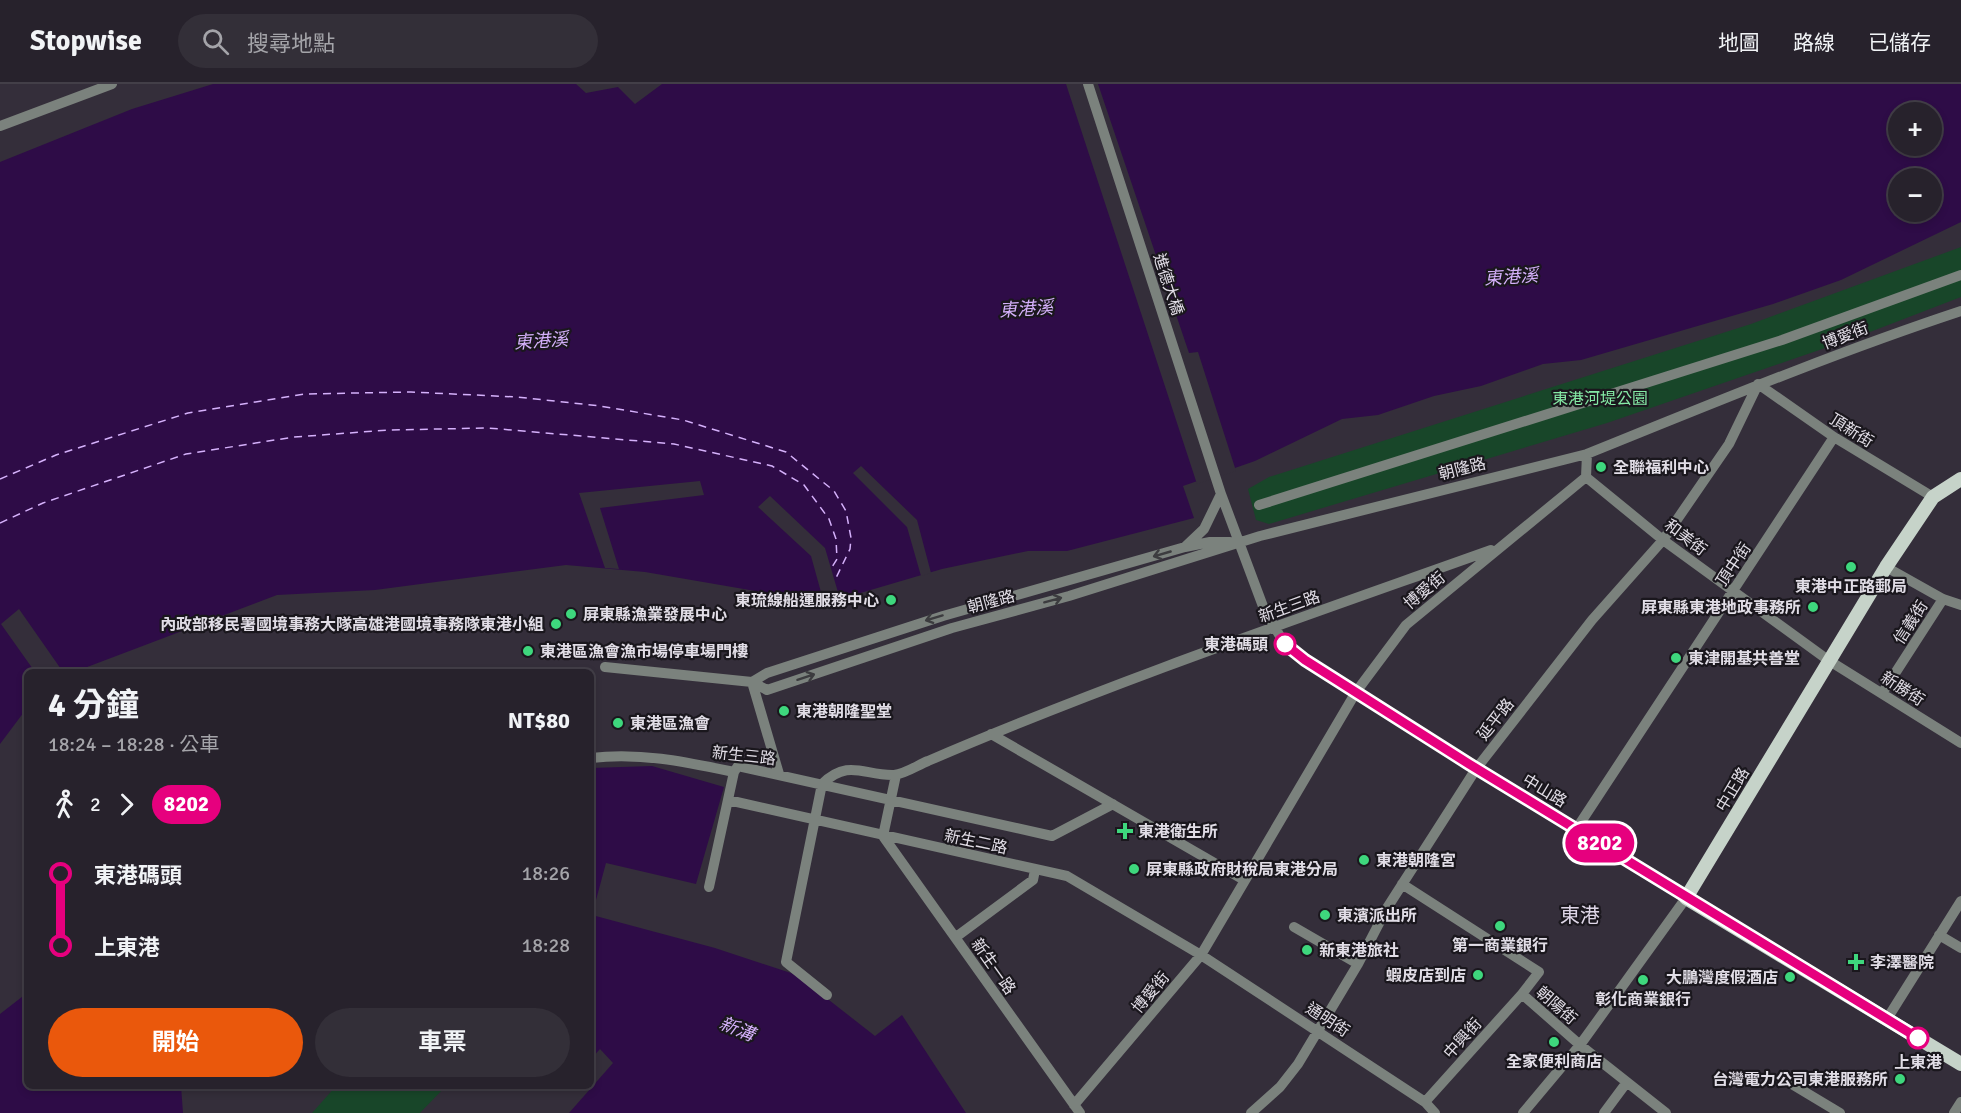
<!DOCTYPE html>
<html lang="zh-TW">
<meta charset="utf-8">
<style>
:root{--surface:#27222c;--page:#332f38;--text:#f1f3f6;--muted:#a4a4a9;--line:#433f48;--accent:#ea580c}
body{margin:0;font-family:Signika,"Noto Sans TC",sans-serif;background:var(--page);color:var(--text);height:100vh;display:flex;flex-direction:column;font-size:22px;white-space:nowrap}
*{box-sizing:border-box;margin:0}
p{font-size:20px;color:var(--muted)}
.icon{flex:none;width:33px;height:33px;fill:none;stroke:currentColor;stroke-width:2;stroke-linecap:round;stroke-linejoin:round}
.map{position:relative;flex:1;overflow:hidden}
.side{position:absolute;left:24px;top:585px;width:570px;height:420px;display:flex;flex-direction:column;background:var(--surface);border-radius:9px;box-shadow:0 3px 9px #0003,0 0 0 2px var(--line)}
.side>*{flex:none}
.badge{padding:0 12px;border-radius:20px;font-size:21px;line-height:39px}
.tools{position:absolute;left:1888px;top:18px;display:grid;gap:12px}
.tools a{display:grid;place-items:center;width:54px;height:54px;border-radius:50%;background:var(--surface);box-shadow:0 3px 9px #0003,0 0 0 2px var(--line);font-size:30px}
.map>.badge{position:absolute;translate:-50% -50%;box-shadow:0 0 0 3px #fff}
.legs{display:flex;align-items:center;gap:9px;height:66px;padding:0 24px;font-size:20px}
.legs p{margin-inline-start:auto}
.summary{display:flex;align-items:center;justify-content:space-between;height:102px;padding:0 24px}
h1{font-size:33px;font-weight:700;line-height:45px}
.cta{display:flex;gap:12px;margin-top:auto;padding:12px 24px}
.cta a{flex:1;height:69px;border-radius:36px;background:var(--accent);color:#fff;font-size:24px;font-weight:700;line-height:69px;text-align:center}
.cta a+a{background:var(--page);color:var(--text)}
ul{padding:0 24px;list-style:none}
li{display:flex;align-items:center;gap:21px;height:72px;font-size:22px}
li i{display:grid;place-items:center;width:9px;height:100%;margin:0 8px;background:currentColor}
li i::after{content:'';width:15px;height:15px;margin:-8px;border:4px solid;border-radius:50%;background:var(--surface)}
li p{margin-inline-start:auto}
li:first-child i{background:linear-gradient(#0000 50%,currentColor 0)}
li:last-child i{background:linear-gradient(currentColor 50%,#0000 0)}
header{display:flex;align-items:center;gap:36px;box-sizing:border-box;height:84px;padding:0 30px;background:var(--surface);border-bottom:2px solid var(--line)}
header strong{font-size:28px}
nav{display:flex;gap:33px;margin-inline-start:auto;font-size:21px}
.search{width:420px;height:54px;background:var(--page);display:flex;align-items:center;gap:15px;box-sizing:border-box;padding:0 21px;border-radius:33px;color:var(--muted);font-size:22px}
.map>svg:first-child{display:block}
</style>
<header>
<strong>Stopwise</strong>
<div class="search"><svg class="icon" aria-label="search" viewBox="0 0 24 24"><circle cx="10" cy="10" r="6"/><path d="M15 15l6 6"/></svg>搜尋地點</div>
<nav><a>地圖</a><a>路線</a><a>已儲存</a></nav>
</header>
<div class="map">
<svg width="1961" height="1029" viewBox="0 0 1961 1029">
<rect width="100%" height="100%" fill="#342e3a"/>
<!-- green -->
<path fill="#184629" d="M 1961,163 L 1961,213 L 1857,253 L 1607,339 L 1269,440 L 1256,436 L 1248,405 L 1269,393 L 1751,240 Z
M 336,1002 L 446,1002 L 420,1029 L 312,1029 Z"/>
<!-- water -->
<path fill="#2e0c47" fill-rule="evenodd" d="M 213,0 L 576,0 L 586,9 L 618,3 L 635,20 L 662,0 L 1961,0 L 1961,138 L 1841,196 L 1773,220 L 1581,276 L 1543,280 L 1481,302 L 1434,312 L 1378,331 L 1342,335 L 1255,377 L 1183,402 L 1194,434 L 1067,467 L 1028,467 L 942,485 L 840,515 L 825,464 L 770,412 L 758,423 L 811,472 L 824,519 L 645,488 L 566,481 L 375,506 L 277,511 L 74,588 L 63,588 L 19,525 L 1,540 L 35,588 L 27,588 L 27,624 L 0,660 L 0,78 L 132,25 ZM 1899,28 L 1932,28 L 1932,62 L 1899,62 ZM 1899,94 L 1932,94 L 1932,128 L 1899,128 Z
M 652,682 L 724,703 L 696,800 L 606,779 L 592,831 L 715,864 L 797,891 L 875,952 L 902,931 L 966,1029 L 569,1029 L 613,979 L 600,965 L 591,975 L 591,684 Z
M 27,909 L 27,1002 L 181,1002 L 183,1029 L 0,1029 L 0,930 Z"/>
<!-- pier -->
<path fill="#342e3a" d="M 1066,0 L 1098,0 L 1189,269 L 1198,268 L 1236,387 L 1197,400 Z
M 861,382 L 917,436 L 931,489 L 921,492 L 907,443 L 853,389 Z
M 700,397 L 704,411 L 600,424 L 619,485 L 605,484 L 579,409 Z"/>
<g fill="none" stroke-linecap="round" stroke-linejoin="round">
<!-- ferry -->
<path stroke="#d5b1fb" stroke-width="1.5" stroke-dasharray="8 6" stroke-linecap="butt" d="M 0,395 L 56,371 L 188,329 L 304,310 L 411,308 L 517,313 L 600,322 L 683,336 L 786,368 L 834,407 L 846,427 L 851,454 L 850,465 L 835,496
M 0,439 L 43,419 L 186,370 L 294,353 L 389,346 L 488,344 L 674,360 L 772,382 L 804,401 L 829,435 L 836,455 L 837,475 L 832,483"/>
<!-- minor -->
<path stroke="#7b827d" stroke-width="10" d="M 1088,0 L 1221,410 L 1264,525 L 1284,559 L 1305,576 L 1686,814 L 1580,961 L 1523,1029
M 0,42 L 112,0
M 1586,393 L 1663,456 L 1828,576 L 1961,659
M 1259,421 L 1782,256 L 1961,191
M 1185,463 L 1204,445 L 1221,410
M 1886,483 L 1943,515 L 1961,521
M 605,583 L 752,598 L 767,606 L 952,544 L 1069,512 L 1260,452 L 1587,370
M 752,598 L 767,589 L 943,532 L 1185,463 L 1210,458 L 1230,458
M 752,598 L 779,690
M 1883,608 L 1943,515
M 991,650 L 1244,796
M 591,674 C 640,668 686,678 734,688
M 734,688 L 738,682 L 1052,752 L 1113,720
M 896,691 L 883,752 L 1080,1029
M 728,716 L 1067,792 L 1201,871 L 1425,1018 L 1435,1029
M 1577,744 L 1834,353
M 1402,800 L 1539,888 L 1522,910 L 1580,961 L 1666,1029
M 709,803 L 734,688
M 1294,843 L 1358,880
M 1939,851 L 1961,864
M 956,853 L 1033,796 L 1035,786
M 827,911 L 786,878 L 822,700 C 849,674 864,692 894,691 C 905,690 918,681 928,677 C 1112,598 1303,533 1491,466
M 1887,935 L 1961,817
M 1785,996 L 1840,1029
M 1425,1018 L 1522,910
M 1074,1021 L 1201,871 L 1356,608 L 1406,541 L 1586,393 L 1587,370 C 1711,320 1834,269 1961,227
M 1251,1029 L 1280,1003 L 1298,980 L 1358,880 L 1387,824 L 1476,685 L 1592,536 L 1663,456 L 1729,360 L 1758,300 L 1834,353 L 1933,413
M 1604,1029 L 1627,998
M 1954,1029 L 1961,1018"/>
<!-- major -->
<path stroke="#c6d3c9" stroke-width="14" d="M 1961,395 L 1933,413 L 1886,483 L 1686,814 L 1961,980"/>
</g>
<!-- one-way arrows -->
<defs><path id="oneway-shaft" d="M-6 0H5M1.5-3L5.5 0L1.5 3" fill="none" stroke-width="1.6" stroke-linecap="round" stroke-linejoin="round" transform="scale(1.5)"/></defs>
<g stroke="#3c3c3f">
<use href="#oneway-shaft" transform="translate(1162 470) rotate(164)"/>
<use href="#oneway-shaft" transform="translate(1053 516) rotate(-15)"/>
<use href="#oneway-shaft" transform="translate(934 534) rotate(163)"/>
<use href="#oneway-shaft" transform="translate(806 593) rotate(-18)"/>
</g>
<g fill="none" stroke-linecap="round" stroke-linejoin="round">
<!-- line-1 casing -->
<g stroke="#fff" stroke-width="14">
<path id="line-1" d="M 1285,560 L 1305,576 L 1469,680 L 1918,954"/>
</g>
<!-- line-1 -->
<use href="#line-1" stroke="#e6007e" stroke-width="9"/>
</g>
<!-- markers -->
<g fill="#3ed77d" stroke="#1a171d" stroke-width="2">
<circle cx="1601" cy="383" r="6"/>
<circle cx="1851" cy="483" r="6"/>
<circle cx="891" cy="516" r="6"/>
<circle cx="1813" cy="523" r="6"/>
<circle cx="571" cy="530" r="6"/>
<circle cx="556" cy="540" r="6"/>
<circle cx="528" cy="567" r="6"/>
<circle cx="1676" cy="574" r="6"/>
<circle cx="784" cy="627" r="6"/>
<circle cx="618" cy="639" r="6"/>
<path d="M1122 738h6v6h6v6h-6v6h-6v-6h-6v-6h6z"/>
<circle cx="1364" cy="776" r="6"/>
<circle cx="1134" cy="785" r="6"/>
<circle cx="1325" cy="831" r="6"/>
<circle cx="1500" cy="842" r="6"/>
<circle cx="1307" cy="866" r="6"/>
<path d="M1853 869h6v6h6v6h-6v6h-6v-6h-6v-6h6z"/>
<circle cx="1478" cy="891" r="6"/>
<circle cx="1790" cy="893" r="6"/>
<circle cx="1643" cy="896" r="6"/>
<circle cx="1554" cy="958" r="6"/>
<circle cx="1900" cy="995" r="6"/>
</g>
<g fill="#fff" stroke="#e6007e" stroke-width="3">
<circle cx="1285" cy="560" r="10"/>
<circle cx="1918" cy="954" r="10"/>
</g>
<g text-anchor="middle" stroke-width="4.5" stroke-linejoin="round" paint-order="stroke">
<!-- street labels -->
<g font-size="16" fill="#e1dde6" stroke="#1a171d">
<text transform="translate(1169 200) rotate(72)" y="6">進德大橋</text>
<text transform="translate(1845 251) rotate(-21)" y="6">博愛街</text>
<text transform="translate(1852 346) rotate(32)" y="6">頂新街</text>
<text transform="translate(1462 384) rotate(-14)" y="6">朝隆路</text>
<text transform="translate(1686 453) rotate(37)" y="6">和美街</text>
<text transform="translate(1733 480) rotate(-56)" y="6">頂中街</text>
<text transform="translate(1424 506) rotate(-40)" y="6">博愛街</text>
<text transform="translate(991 517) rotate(-15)" y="6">朝隆路</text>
<text transform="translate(1289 522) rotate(-20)" y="6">新生三路</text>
<text transform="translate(1910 538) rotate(-57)" y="6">信義街</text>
<text transform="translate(1903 604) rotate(33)" y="6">新勝街</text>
<text transform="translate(1495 635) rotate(-52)" y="6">延平路</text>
<text transform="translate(744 671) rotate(6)" y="6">新生三路</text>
<text transform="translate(1732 705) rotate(-59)" y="6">中正路</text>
<text transform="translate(1545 706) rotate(31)" y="6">中山路</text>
<text transform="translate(976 757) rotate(12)" y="6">新生二路</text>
<text transform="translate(994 882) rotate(55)" y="6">新生一路</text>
<text transform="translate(1150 908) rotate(-50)" y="6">博愛街</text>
<text transform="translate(1557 921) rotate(41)" y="6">朝陽街</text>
<text transform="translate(1328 935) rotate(33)" y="6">通明街</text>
<text transform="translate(1462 954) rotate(-48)" y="6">中興街</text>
</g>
<!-- park labels -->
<g font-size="16" fill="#85e9a5" stroke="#1a171d">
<text x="1600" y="320">東港河堤公園</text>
</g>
<!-- poi labels -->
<g font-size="16" font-weight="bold" fill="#e1dde6" stroke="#1a171d" text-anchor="start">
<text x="1613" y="389">全聯福利中心</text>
<text x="1851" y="508" text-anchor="middle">東港中正路郵局</text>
<text x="879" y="522" text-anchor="end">東琉線船運服務中心</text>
<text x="1801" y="529" text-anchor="end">屏東縣東港地政事務所</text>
<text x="583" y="536">屏東縣漁業發展中心</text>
<text x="544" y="546" text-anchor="end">內政部移民署國境事務大隊高雄港國境事務隊東港小組</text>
<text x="540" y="573">東港區漁會漁市場停車場門樓</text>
<text x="1688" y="580">東津開基共善堂</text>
<text x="796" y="633">東港朝隆聖堂</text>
<text x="630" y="645">東港區漁會</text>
<text x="1138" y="753">東港衛生所</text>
<text x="1376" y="782">東港朝隆宮</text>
<text x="1146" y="791">屏東縣政府財稅局東港分局</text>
<text x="1337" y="837">東濱派出所</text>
<text x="1500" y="867" text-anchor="middle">第一商業銀行</text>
<text x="1319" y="872">新東港旅社</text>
<text x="1870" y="884">李澤醫院</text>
<text x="1466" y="897" text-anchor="end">蝦皮店到店</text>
<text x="1778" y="899" text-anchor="end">大鵬灣度假酒店</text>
<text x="1643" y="921" text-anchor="middle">彰化商業銀行</text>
<text x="1554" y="983" text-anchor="middle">全家便利商店</text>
<text x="1888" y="1001" text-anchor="end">台灣電力公司東港服務所</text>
</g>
<!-- stop labels -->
<g font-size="16" font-weight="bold" fill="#e1dde6" stroke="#1a171d" text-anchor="end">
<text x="1268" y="566">東港碼頭</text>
<text x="1918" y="984" text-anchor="middle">上東港</text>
</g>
<!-- water labels -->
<g font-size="18" font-style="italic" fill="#d5b1fb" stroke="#1a171d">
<text transform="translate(1511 193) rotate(-4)" y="6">東港溪</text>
<text transform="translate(1026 225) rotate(-4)" y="6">東港溪</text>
<text transform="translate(541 257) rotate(-4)" y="6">東港溪</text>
<text transform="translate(737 945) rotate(22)" y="6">新溝</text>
</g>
<!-- quarter labels -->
<g font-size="20" fill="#dfd7e8" stroke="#1a171d">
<text x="1580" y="838">東港</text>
</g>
</g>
</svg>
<div class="tools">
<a>+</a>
<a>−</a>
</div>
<b class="badge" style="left:1600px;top:759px;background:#e6007e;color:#fff">8202</b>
<section class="side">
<div class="summary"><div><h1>4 分鐘</h1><p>18:24 – 18:28 · 公車</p></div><b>NT$80</b></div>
<div class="legs"><svg class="icon" aria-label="walk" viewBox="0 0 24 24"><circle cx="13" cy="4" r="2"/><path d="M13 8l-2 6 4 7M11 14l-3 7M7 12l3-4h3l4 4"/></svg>2<svg class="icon" aria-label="forward" viewBox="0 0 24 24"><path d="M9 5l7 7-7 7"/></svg><b class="badge" style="background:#e6007e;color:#fff">8202</b></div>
<ul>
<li><i style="color:#e6007e"></i><b>東港碼頭</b><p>18:26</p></li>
<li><i style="color:#e6007e"></i><b>上東港</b><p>18:28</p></li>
</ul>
<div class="cta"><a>開始</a><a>車票</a></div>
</section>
</div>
